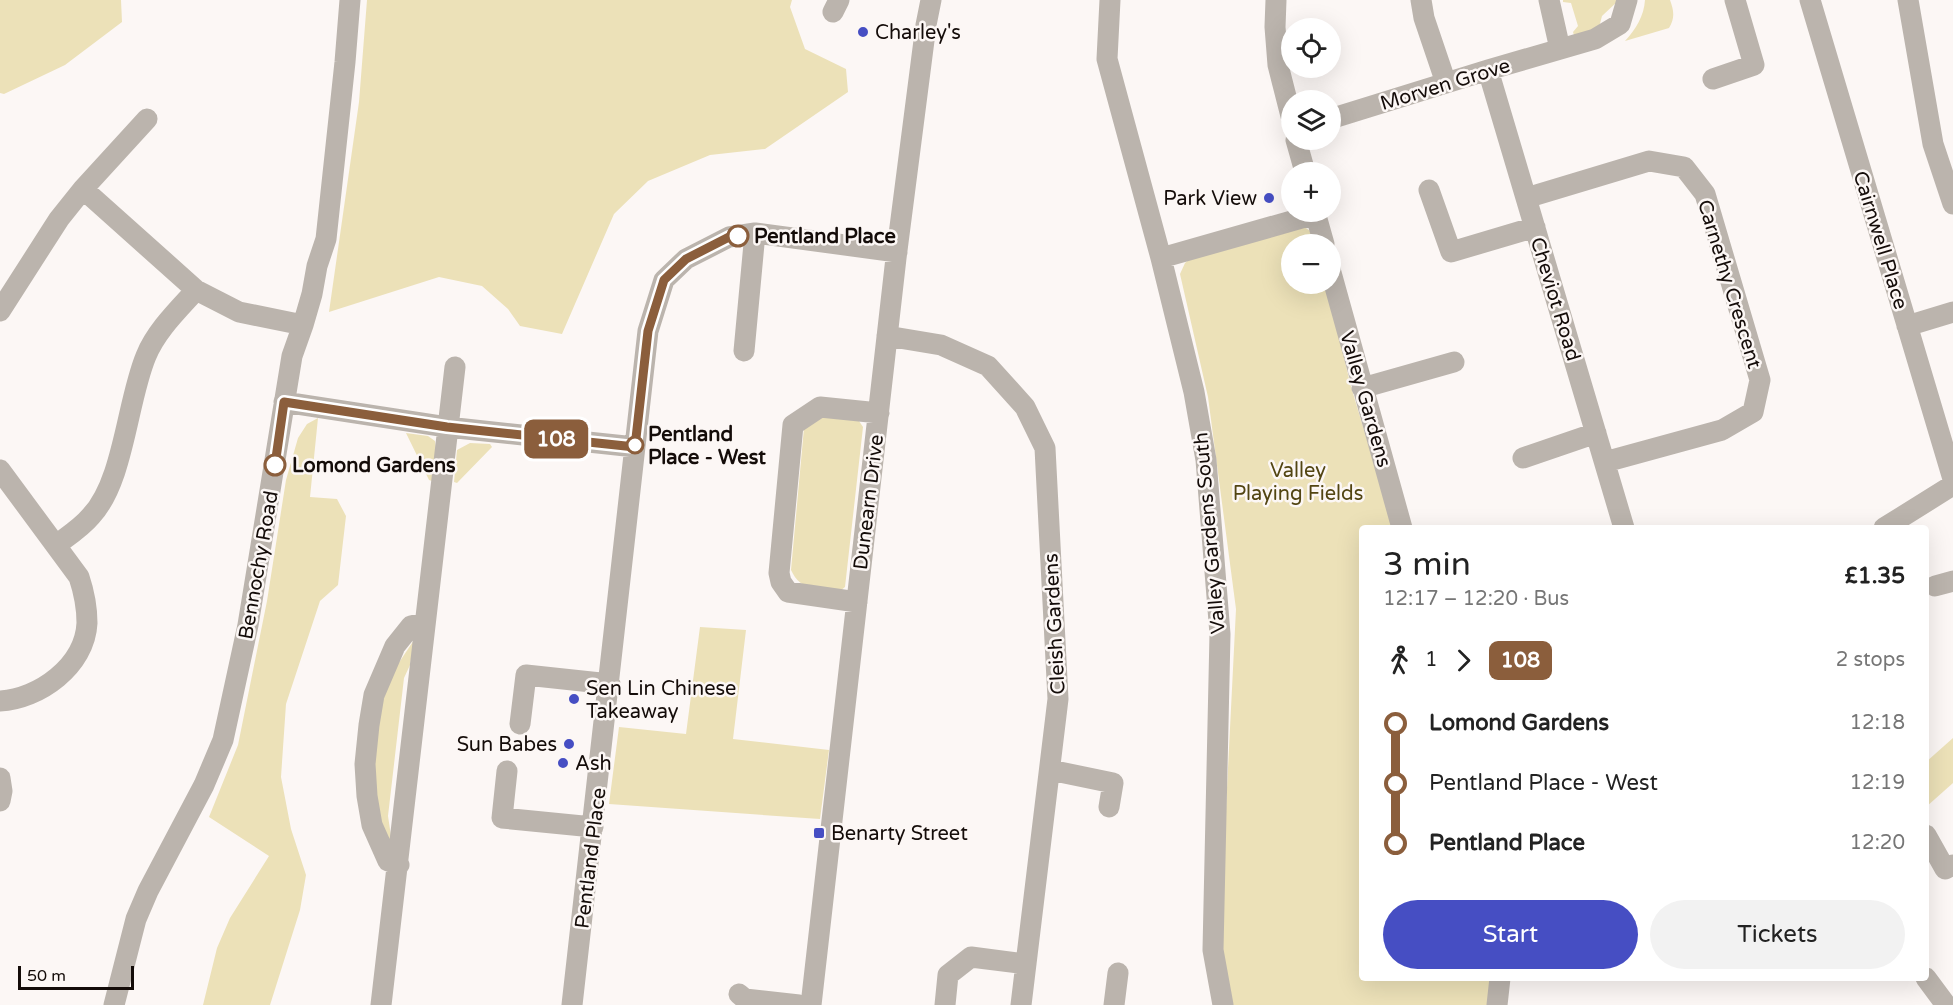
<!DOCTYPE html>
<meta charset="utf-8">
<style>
:root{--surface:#fff;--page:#f2f2f2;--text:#222;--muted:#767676;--accent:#464ec3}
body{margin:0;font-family:"Varela Round",sans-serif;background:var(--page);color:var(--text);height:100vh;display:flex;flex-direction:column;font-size:22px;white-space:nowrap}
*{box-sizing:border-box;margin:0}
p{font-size:20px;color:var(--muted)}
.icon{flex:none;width:33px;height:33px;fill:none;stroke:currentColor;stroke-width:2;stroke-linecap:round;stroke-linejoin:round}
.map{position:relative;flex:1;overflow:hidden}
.side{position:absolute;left:1359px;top:525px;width:570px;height:456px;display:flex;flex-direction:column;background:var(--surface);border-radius:6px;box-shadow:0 6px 24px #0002}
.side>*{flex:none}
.badge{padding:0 12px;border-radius:9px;font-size:21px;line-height:39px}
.buttons{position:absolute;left:1281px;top:18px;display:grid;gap:12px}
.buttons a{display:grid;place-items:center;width:60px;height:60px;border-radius:50%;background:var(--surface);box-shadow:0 6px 24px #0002;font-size:30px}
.scale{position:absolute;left:18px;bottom:15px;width:116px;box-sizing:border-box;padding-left:6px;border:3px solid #140c09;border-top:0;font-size:16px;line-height:21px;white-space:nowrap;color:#140c09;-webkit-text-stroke:4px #fcf7f5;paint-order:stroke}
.map>.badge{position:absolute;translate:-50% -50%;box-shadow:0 0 0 3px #fff}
.legs{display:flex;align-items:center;gap:9px;height:66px;padding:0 24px;font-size:20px}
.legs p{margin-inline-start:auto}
.head{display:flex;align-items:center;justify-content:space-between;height:102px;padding:0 24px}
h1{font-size:33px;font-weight:600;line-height:45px}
.primary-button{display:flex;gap:12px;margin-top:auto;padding:12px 24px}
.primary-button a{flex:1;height:69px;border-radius:36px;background:var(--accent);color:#fff;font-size:24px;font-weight:600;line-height:69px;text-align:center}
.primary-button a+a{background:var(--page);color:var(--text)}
ul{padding:0 24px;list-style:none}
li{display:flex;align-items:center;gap:21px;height:60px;font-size:22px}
li i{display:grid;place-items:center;width:9px;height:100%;margin:0 8px;background:currentColor}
li i::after{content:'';width:15px;height:15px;margin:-8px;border:4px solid;border-radius:50%;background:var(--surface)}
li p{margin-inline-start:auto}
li:first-child i{background:linear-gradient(#0000 50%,currentColor 0)}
li:last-child i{background:linear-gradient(currentColor 50%,#0000 0)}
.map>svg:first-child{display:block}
</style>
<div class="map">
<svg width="1953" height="1005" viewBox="0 0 1953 1005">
<rect width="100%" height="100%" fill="#fcf7f5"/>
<!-- green -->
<path fill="#ece1b8" d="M 0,0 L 121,0 L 122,22 L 65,65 L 4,94 L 0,93 Z
M 367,0 L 792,0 L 790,7 L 805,49 L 846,69 L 848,92 L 765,149 L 710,155 L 648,181 L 614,214 L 562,334 L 520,326 L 508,309 L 482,286 L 439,277 L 329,312 L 359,102 Z
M 1563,0 L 1619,0 L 1602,16 L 1597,35 L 1575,39 L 1573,32 L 1578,26 L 1571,3 L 1563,2 Z
M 1645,0 L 1670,0 C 1674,11 1675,18 1669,28 L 1625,41 C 1636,29 1644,16 1645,0 Z
M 1301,225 L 1315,234 L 1318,244 L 1292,244 L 1292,284 L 1327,284 L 1350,383 L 1393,528 L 1362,528 L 1362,978 L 1491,978 L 1490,1005 L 1233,1005 L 1229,992 L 1219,947 L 1236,609 L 1208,397 L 1180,274 L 1185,263 L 1194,255 Z
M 819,416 L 859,421 L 863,427 L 845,587 L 840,591 C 819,589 801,592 791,570 L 804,428 Z
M 318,418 L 310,497 L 337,499 L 346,516 L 338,585 L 320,601 L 286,704 L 281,777 L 291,829 L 306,875 L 300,910 L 270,1005 L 203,1005 L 217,948 L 230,918 L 269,856 L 209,817 L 238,745 L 267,601 L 286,480 L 298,438 L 307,424 Z
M 406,433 L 428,436 L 435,441 L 436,448 L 432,481 L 429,480 Z
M 470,443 L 490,444 L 492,447 L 457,483 L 454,482 L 457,450 Z
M 700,627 L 746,630 L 733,739 L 829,750 L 820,819 L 609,804 L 619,727 L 686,734 Z
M 414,640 L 410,665 L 404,678 L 388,816 L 391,836 L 390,850 L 377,813 L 371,763 L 382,696 L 396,667 Z
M 1953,738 L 1953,783 L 1926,807 L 1926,762 Z"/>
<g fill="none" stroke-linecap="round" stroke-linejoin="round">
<!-- minor -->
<path stroke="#bbb4ad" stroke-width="21" d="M 1110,0 L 1107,59 L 1161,258 L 1194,392 L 1206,460 L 1220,634 L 1213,950 L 1223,1005
M 1276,0 L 1275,27 L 1278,65 L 1292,120
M 1421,0 L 1424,18 L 1446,83
M 1549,0 L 1560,49
M 1810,0 L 1953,479
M 1908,0 L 1933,144 L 1953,204
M 833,12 L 839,0
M 1488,70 L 1624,528
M 1713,79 L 1754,65 L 1735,0
M 1330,119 L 1488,70 L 1595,39 L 1620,24 L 1627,0
M 1296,140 L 1305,172
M 83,189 L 196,290 L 239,312 L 303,325
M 1429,190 L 1451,252 L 1535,227
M 1526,198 L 1649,161 L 1684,167 L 1705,194 L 1760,380 L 1753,412 L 1722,430 L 1605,462
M 1315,212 L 1324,244
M 1161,258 L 1316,214
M 1330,269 L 1402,528
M 0,311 L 59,219 L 83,189 L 147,119
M 1907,326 L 1953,312
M 887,336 L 941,345 L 988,366 L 1025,407 L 1045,448 L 1058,699 L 1021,1005
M 744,351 L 755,233
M 1362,388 L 1454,362
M 284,402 L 447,427 L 635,447
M 1523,458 L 1596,433
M 0,470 L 79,577 C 84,592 87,607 87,623 C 85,666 39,699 0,701
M 1884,528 L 1953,485
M 56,545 C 68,536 81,528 91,516 C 124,481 127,401 146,356 C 156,331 178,310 196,290
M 1935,586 L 1953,581
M 857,602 L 788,592 L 781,582 L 779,573 L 793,425 L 820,407 L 879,413
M 520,724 L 526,675 L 610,684
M 1050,770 L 1113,783 L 1109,807
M 507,771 L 502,818 L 593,827
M 0,778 L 2,791 L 0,801
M 1926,835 L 1945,869 L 1953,865
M 399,865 L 388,861 L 372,825 L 367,796 L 365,764 L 369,725 L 374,695 L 395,646 L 411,626 L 424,623
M 1926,978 L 1946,1005
M 739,994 L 745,999 L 799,1005
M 114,1005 L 136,919 L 148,891 L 204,785 L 223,740 L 248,625 L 292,356 L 303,325 L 312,294 L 317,266 L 326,239 L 345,62 L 350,0
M 381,1005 L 455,367
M 572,1005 L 648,331 L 664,280 L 686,259 L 729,237 L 755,233 L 897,252
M 811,1005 L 896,258 L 926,25 L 931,0
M 945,1005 L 948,975 L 971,957 L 1026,964
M 1114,1005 L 1118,973
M 1497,1005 L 1500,978"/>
</g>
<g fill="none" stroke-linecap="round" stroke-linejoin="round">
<!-- line-1 casing -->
<g stroke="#fff" stroke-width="14">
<path id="line-1" d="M 275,465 L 284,402 L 447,427 L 635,447 L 648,331 L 664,280 L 686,259 L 729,237 L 738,236"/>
</g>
<!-- line-1 -->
<use href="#line-1" stroke="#8b5e3c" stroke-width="9"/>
</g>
<!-- markers -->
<g fill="#464ec3" stroke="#fcf7f5" stroke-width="2">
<circle cx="863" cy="32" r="6"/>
<circle cx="1269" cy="198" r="6"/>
<circle cx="574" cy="699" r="6"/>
<circle cx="569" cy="744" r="6"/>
<circle cx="563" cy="763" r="6"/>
<rect x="813" y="827" width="12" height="12" rx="3"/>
</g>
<g fill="#fff" stroke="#8b5e3c" stroke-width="3">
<circle cx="738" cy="236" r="10"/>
<circle cx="635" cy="445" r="8"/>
<circle cx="275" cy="465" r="10"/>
</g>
<g text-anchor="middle" stroke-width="5" stroke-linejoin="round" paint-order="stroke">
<!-- poi labels -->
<g font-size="20" fill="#140c09" stroke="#fcf7f5" text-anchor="start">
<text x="875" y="39">Charley's</text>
<text x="1257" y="205" text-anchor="end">Park View</text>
<text x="586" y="695">Sen Lin Chinese<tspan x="586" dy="23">Takeaway</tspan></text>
<text x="557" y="751" text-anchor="end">Sun Babes</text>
<text x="575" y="770">Ash</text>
<text x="831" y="840">Benarty Street</text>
</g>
<!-- street labels -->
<g font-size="20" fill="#140c09" stroke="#fcf7f5">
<text transform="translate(1445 84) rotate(-17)" y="7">Morven Grove</text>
<text transform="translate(1881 240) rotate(73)" y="7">Cairnwell Place</text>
<text transform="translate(1730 284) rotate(73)" y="7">Carnethy Crescent</text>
<text transform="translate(1556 299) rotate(73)" y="7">Cheviot Road</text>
<text transform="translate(1366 399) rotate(74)" y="7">Valley Gardens</text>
<text transform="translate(868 502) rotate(-83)" y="7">Dunearn Drive</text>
<text transform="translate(1209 533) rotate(-95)" y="7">Valley Gardens South</text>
<text transform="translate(258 565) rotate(-80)" y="7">Bennochy Road</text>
<text transform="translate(1054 624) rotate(-93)" y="7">Cleish Gardens</text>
<text transform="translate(590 858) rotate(-83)" y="7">Pentland Place</text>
</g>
<!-- stop labels -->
<g font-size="20" font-weight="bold" fill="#140c09" stroke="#fcf7f5" text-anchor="start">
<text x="754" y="243">Pentland Place</text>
<text x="648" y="441">Pentland<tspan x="648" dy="23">Place - West</tspan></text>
<text x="292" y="472">Lomond Gardens</text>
</g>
<!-- park labels -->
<g font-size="20" fill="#524512" stroke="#fcf7f5">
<text x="1298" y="477">Valley<tspan x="1298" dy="23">Playing Fields</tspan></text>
</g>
</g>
</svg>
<div class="buttons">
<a><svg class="icon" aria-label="locate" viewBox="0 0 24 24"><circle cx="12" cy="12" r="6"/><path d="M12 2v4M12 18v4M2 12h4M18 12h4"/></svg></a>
<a><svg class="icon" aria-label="layers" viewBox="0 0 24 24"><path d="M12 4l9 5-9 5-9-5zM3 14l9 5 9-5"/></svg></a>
<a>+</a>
<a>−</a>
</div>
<div class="scale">50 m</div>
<b class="badge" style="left:556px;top:439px;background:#8b5e3c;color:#fff">108</b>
<section class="side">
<div class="head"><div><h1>3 min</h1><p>12:17 – 12:20 · Bus</p></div><b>£1.35</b></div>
<div class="legs"><svg class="icon" aria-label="walk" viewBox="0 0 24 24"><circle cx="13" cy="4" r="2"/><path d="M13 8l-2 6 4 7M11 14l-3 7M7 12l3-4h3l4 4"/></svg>1<svg class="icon" aria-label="forward" viewBox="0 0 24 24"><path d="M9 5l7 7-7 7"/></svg><b class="badge" style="background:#8b5e3c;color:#fff">108</b><p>2 stops</p></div>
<ul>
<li><i style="color:#8b5e3c"></i><b>Lomond Gardens</b><p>12:18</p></li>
<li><i style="color:#8b5e3c"></i><span>Pentland Place - West</span><p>12:19</p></li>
<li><i style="color:#8b5e3c"></i><b>Pentland Place</b><p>12:20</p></li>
</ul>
<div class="primary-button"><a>Start</a><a>Tickets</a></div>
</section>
</div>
